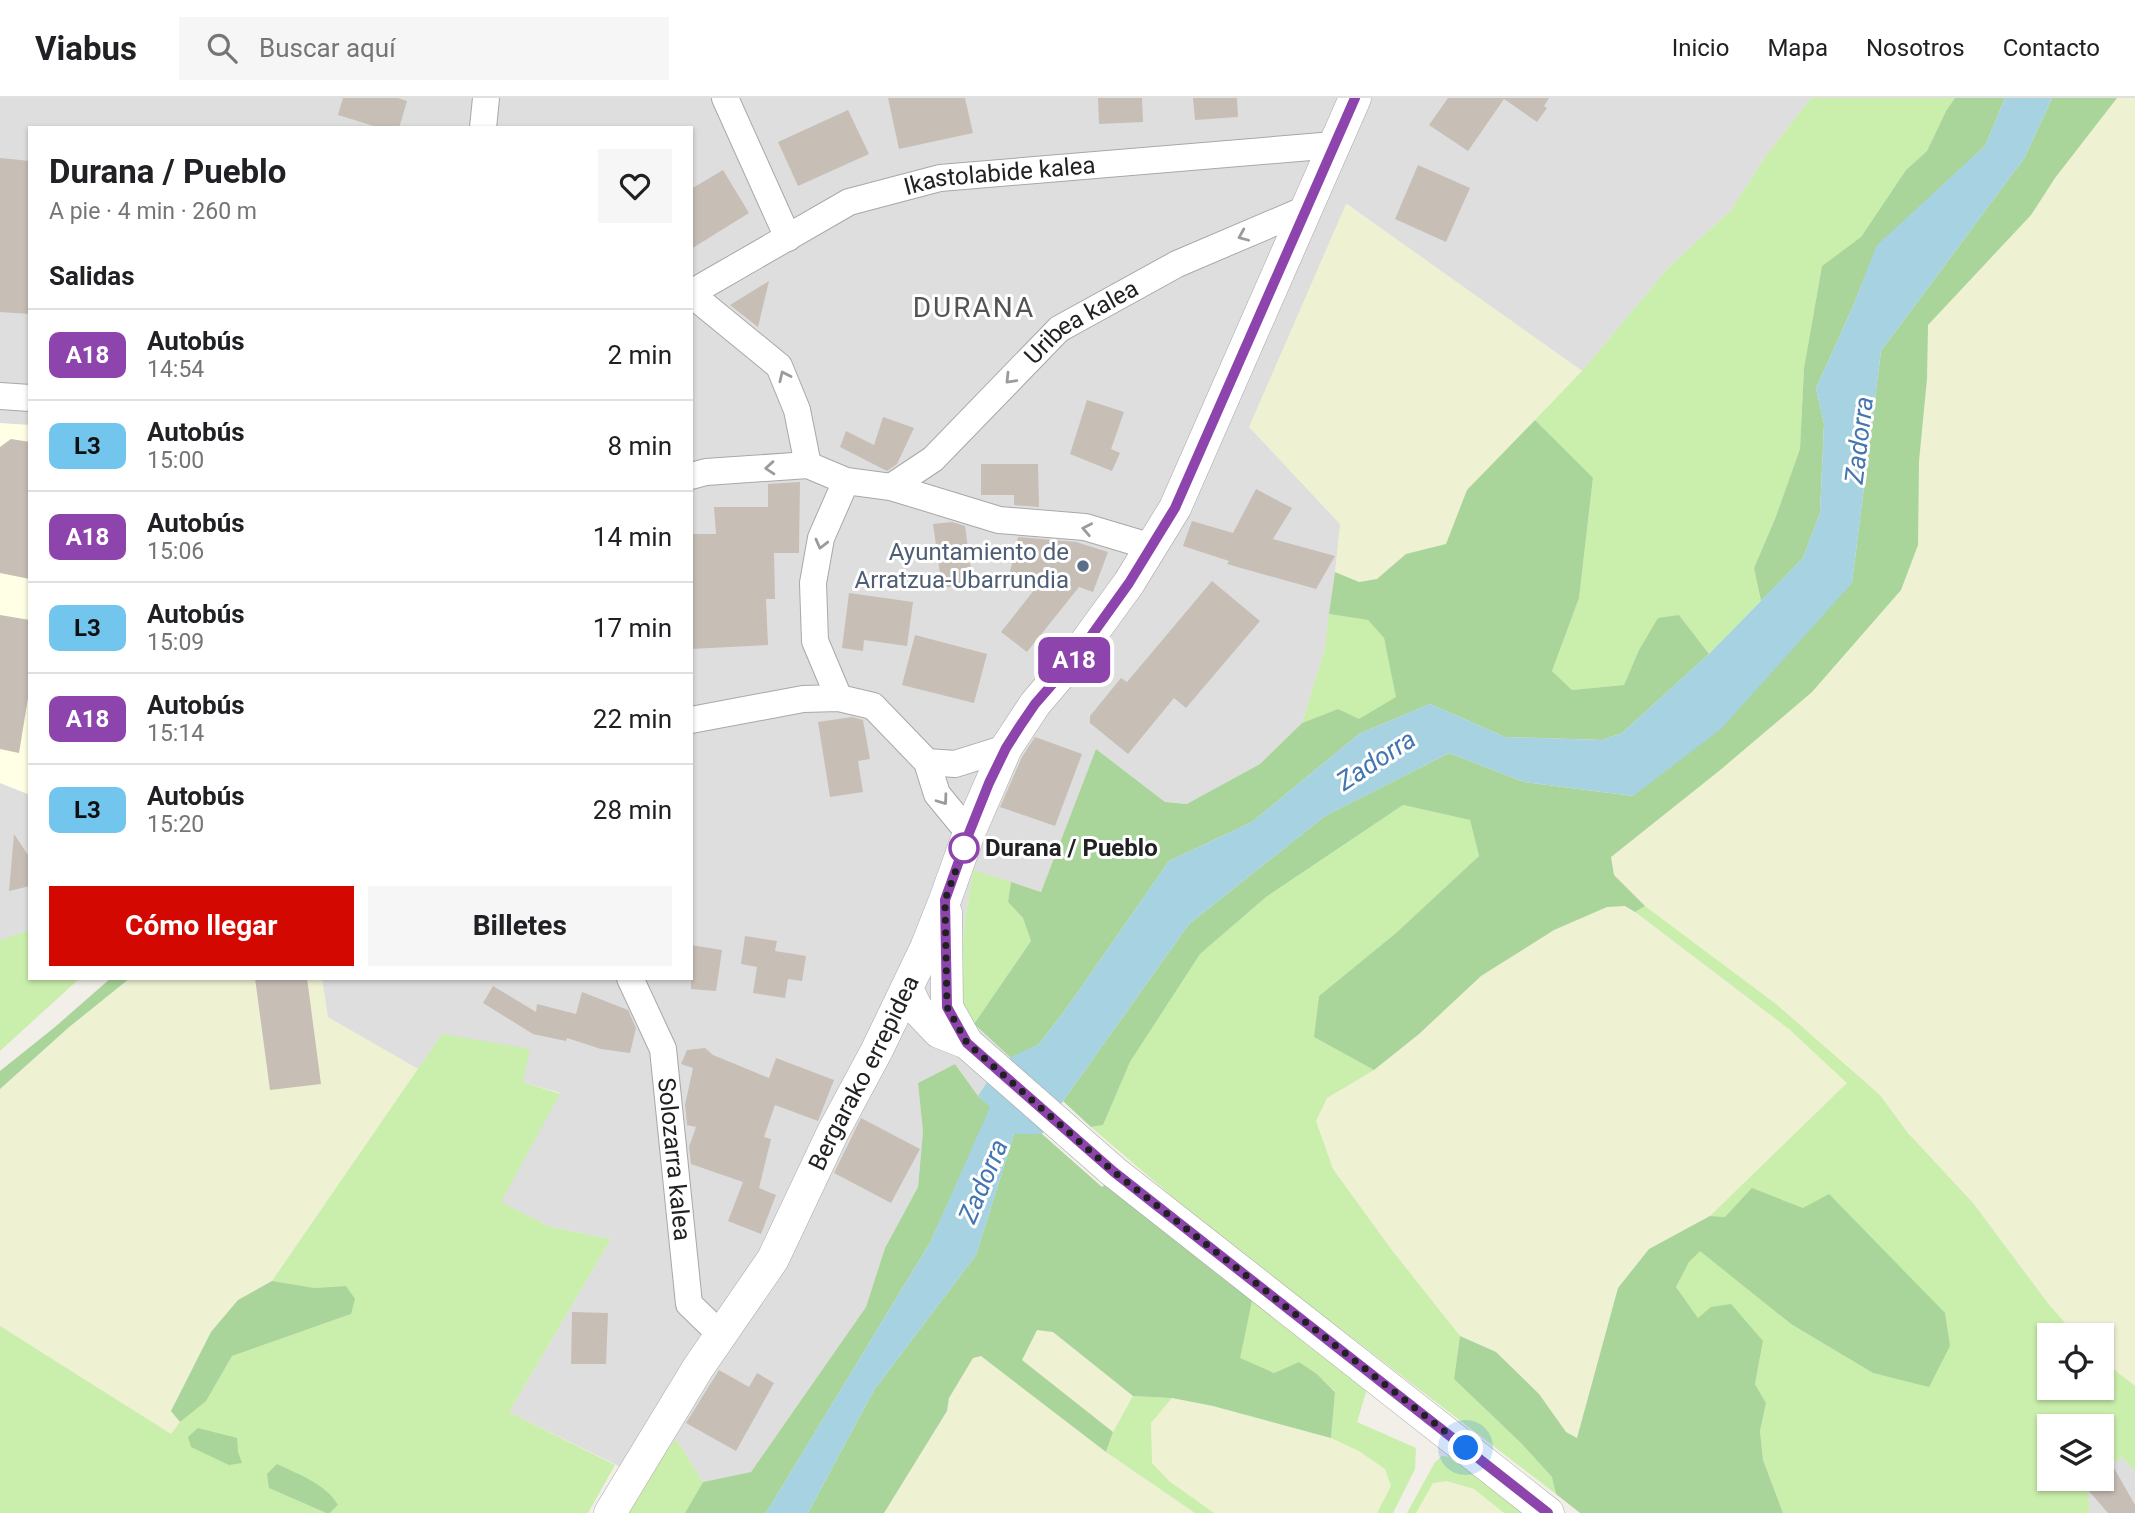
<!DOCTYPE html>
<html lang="es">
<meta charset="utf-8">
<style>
:root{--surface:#fff;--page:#f6f6f6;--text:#202124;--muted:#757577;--line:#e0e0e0;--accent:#d30800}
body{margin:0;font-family:Roboto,sans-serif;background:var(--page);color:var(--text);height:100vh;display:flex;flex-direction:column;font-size:26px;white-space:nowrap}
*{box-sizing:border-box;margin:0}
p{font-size:23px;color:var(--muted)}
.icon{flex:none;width:38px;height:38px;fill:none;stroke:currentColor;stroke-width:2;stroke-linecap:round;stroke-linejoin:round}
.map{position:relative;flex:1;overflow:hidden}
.side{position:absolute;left:28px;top:28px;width:665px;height:854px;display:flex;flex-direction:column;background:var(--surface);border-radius:0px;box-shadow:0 2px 5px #0004}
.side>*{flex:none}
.badge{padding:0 14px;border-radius:10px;font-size:24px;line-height:46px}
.controls{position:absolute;left:2037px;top:1225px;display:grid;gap:14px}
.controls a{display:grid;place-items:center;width:77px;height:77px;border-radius:0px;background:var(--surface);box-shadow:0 2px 5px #0004;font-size:35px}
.you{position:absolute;width:35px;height:35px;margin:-18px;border:5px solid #fff;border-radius:50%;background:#1a73e8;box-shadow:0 0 0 10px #1a73e833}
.map>.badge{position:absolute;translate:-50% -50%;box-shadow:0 0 0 4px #fff}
h2{padding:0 21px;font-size:26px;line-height:63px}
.round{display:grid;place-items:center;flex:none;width:74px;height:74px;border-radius:0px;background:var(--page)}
.headline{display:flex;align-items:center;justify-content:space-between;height:119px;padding:0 21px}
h1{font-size:33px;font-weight:700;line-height:52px}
.cta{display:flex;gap:14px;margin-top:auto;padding:14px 21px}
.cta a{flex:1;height:80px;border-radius:0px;background:var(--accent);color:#fff;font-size:28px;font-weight:700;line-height:80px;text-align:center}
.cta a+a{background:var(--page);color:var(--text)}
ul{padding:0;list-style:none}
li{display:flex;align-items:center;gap:21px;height:91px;padding:0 21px;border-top:2px solid var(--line)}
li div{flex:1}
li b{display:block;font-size:26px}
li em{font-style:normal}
li .badge{min-width:77px;font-weight:700;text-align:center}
header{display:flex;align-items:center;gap:42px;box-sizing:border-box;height:98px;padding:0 35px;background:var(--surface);border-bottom:2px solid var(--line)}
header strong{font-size:33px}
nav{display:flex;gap:38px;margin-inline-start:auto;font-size:24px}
.search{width:490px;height:63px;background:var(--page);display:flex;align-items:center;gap:18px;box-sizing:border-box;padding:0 24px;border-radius:0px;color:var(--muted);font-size:26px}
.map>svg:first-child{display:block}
</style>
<header>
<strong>Viabus</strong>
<div class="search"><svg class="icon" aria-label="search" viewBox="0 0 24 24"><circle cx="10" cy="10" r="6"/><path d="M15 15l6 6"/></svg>Buscar aquí</div>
<nav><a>Inicio</a><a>Mapa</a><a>Nosotros</a><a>Contacto</a></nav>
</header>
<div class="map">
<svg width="2135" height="1415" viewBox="0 0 2135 1415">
<rect width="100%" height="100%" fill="#f2efe8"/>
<!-- residential -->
<path fill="#dfdede" d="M 0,0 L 1811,0 L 1766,58 L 1731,112 L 1669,169 L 1582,273 L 1347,106 L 1250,329 L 1341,427 L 1325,550 L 1302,625 L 1260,666 L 1188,706 L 1165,704 L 1096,651 L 1041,794 L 973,772 L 965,822 L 960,880 L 966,920 L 1011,960 L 1003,963 L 992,976 L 978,998 L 955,966 L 918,985 L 923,1034 L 918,1089 L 885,1150 L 866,1209 L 751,1374 L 703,1384 L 676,1341 L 645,1381 L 509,1314 L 611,1141 L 550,1129 L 500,1104 L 560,995 L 523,984 L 442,936 L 418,971 L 327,919 L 322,880 L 691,880 L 691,30 L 30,30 L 30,832 L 0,842 Z
M 2122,1359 L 2135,1373 L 2135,1415 L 2087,1415 L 2090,1411 L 2086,1384 L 2091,1381 L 2102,1381 L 2102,1373 Z"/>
<!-- education -->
<path fill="#feffe4" d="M 0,325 L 30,327 L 30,697 L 0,685 Z"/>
<!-- farmland -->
<path fill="#eef1d2" d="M 2117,0 L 2135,0 L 2135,1288 L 2102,1262 L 2102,1237 L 2076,1237 L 2050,1208 L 1973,1105 L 1907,1034 L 1880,997 L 1776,906 L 1645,808 L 1614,777 L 1611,759 L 1719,673 L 1919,363 L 1927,281 L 1928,227 L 2031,117 L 2055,80 Z
M 1346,106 L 1582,273 L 1467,392 L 1446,446 L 1406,456 L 1377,481 L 1359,484 L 1335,474 L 1340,426 L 1249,329 Z
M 1625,808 L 1789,931 L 1848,985 L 1710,1118 L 1649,1151 L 1618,1190 L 1577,1340 L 1566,1334 L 1539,1296 L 1496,1254 L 1460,1238 L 1391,1151 L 1333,1071 L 1316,1023 L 1327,1000 L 1374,972 L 1419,936 L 1481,878 L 1554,832 L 1607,809 Z
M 130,880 L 322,880 L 328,919 L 418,971 L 272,1183 L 238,1202 L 171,1313 L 180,1324 L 171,1336 L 0,1228 L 0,991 L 68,930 Z
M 1036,1232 L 1053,1234 L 1133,1298 L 1113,1334 L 1022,1262 Z
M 982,1258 L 1106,1354 L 1195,1415 L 884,1415 L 947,1314 L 949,1300 L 973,1260 Z
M 1172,1300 L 1213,1308 L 1331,1340 L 1359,1353 L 1385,1371 L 1391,1388 L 1377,1415 L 1214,1415 L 1169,1383 L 1152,1365 L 1151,1325 Z
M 1447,1383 L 1474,1391 L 1504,1415 L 1416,1415 L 1433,1384 Z"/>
<!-- grass -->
<path fill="#caeeab" d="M 1811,0 L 1955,0 L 1946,13 L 1927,53 L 1906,72 L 1861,139 L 1822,168 L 1804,270 L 1800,351 L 1775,421 L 1754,470 L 1761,503 L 1709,556 L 1679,517 L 1658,521 L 1639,552 L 1624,587 L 1572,592 L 1552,573 L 1579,500 L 1593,381 L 1535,322 L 1582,273 L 1669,169 L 1731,112 L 1766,58 Z
M 1329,516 L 1368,522 L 1384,540 L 1397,599 L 1359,622 L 1338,611 L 1302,625 L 1325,550 Z
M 1403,707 L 1470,722 L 1479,758 L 1396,835 L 1319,898 L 1314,939 L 1374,972 L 1327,1000 L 1316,1023 L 1333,1071 L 1391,1151 L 1460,1238 L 1454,1281 L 1521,1345 L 1553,1380 L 1556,1396 L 1210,1131 L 1091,1029 L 1103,1027 L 1130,964 L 1200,856 L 1266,799 Z
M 973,772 L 1011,784 L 1008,804 L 1023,820 L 1031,843 L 974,926 L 966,920 L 960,880 L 965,822 Z
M 1645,808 L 1776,906 L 1880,997 L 1907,1034 L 1973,1105 L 2050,1208 L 2076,1237 L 2049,1237 L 2049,1290 L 2102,1290 L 2102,1262 L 2135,1288 L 2135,1373 L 2122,1359 L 2102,1373 L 2102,1328 L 2049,1328 L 2049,1381 L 2091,1381 L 2086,1384 L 2090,1411 L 2087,1415 L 1783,1415 L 1763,1362 L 1760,1333 L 1766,1305 L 1755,1286 L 1763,1243 L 1698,1220 L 1676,1189 L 1689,1164 L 1700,1152 L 1791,1226 L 1873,1275 L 1929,1288 L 1803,1111 L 1783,1102 L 1725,1119 L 1710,1118 L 1847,985 L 1789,931 L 1635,814 Z
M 30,832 L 30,880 L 80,880 L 0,953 L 0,842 Z
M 442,936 L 530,951 L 523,984 L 560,996 L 501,1104 L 550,1129 L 611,1141 L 509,1314 L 615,1367 L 588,1415 L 330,1415 L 338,1407 L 269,1390 L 326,1415 L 0,1415 L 0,1228 L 171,1336 L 180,1324 L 206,1302 L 232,1258 L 351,1216 L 346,1188 L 315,1190 L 272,1183 Z
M 1252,1203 L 1367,1291 L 1357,1324 L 1416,1350 L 1415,1371 L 1393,1415 L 1377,1415 L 1391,1388 L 1385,1371 L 1359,1353 L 1331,1340 L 1335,1293 L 1317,1276 L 1299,1264 L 1274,1275 L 1239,1260 Z
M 1133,1298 L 1172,1300 L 1151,1325 L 1152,1365 L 1169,1383 L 1214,1415 L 1195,1415 L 1106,1354 L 1113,1334 Z
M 676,1341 L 703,1384 L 685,1415 L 624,1415 L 645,1381 Z
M 1442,1358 L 1452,1359 L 1529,1415 L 1504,1415 L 1474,1391 L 1447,1383 L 1433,1385 L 1416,1415 L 1407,1415 L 1435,1364 Z"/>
<!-- forest -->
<path fill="#a9d49a" d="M 1955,0 L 2005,0 L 1985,48 L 1877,148 L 1851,213 L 1816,290 L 1824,326 L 1820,415 L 1803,460 L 1761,503 L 1754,470 L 1775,421 L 1800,351 L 1804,270 L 1822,168 L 1861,139 L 1906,72 L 1927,53 L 1946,13 Z
M 2052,0 L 2117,0 L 2055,80 L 2031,117 L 1928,227 L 1927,281 L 1919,363 L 1918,447 L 1901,492 L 1812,594 L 1719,673 L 1611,759 L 1614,777 L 1645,808 L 1635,814 L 1625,808 L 1607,809 L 1554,832 L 1481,878 L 1419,936 L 1374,972 L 1314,939 L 1319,898 L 1396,835 L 1479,758 L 1470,722 L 1403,707 L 1266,799 L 1200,856 L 1130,964 L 1103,1027 L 1091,1029 L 1063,1003 L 1189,826 L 1325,718 L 1449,655 L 1524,684 L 1633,698 L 1852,485 L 1881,253 L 2025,59 Z
M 1535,322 L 1593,380 L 1579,500 L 1552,573 L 1572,592 L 1624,587 L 1639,552 L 1658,520 L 1679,517 L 1709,556 L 1622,635 L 1602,642 L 1505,639 L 1430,606 L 1359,636 L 1252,724 L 1169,763 L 1066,911 L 1039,946 L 1011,960 L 974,926 L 1031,843 L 1023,820 L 1008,804 L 1011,784 L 1041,794 L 1096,651 L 1165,704 L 1187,706 L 1260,666 L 1302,625 L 1338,611 L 1359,621 L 1396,599 L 1384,540 L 1368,522 L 1329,516 L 1335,474 L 1359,484 L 1377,481 L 1406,456 L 1446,446 L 1467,392 Z
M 111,880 L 130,880 L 68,930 L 0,991 L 0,973 L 55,929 Z
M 955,966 L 978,998 L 991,1009 L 931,1143 L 766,1415 L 685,1415 L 703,1384 L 751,1374 L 866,1209 L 885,1150 L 918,1089 L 923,1034 L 918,985 Z
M 1014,1036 L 1042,1036 L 1102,1089 L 1109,1083 L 1252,1203 L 1240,1260 L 1274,1275 L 1299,1264 L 1317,1276 L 1335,1294 L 1331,1340 L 1213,1308 L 1172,1300 L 1133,1298 L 1053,1234 L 1037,1232 L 1022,1262 L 1113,1334 L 1106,1354 L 981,1258 L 973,1260 L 949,1300 L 947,1313 L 884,1415 L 808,1415 L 874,1292 L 976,1157 Z
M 1752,1090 L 1803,1110 L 1829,1096 L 1945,1215 L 1950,1248 L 1929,1289 L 1873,1275 L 1791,1226 L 1700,1153 L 1689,1164 L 1676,1189 L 1698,1220 L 1711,1209 L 1731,1206 L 1763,1243 L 1755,1286 L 1766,1305 L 1760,1333 L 1763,1362 L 1783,1415 L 1580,1415 L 1556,1396 L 1552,1379 L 1521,1345 L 1454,1281 L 1460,1238 L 1496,1254 L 1539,1296 L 1566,1334 L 1577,1340 L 1618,1190 L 1649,1151 L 1710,1118 L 1725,1119 Z
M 272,1183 L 315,1190 L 346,1188 L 355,1201 L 351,1216 L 232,1258 L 206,1303 L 180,1324 L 171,1313 L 211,1234 L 238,1202 Z
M 198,1330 L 237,1340 L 238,1354 L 242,1365 L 229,1367 L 191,1349 L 188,1339 Z
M 277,1366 C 298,1376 326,1386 338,1407 L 330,1415 L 326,1415 L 269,1390 L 267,1376 Z"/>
<!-- water -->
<path fill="#a6d2e2" d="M 2005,0 L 2052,0 L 2025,59 L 1881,253 L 1852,485 L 1721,631 L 1633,698 L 1524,684 L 1449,655 L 1325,718 L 1189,826 L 1063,1003 L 1042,1036 L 1014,1036 L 976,1157 L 874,1292 L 808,1415 L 766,1415 L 931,1143 L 990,1009 L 978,998 L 992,976 L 1003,963 L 1039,946 L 1066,911 L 1169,763 L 1252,724 L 1359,636 L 1430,606 L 1505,639 L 1602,642 L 1622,635 L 1709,556 L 1803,460 L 1820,415 L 1824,326 L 1816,290 L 1851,213 L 1877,147 L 1985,48 Z"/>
<!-- building -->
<path fill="#c7beb6" d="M 343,0 L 398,0 L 407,3 L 399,30 L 380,30 L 338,17 Z
M 888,0 L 965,0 L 973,35 L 899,51 Z
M 1098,0 L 1142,0 L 1143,24 L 1099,26 Z
M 1193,0 L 1237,0 L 1238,19 L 1195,22 Z
M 1448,0 L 1549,0 L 1544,8 L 1547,10 L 1537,24 L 1504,1 L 1468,53 L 1429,27 Z
M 848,12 L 869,56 L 798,88 L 778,44 Z
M 0,60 L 30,63 L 30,216 L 0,214 Z
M 1418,67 L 1470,90 L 1446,144 L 1395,121 Z
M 723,72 L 749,115 L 691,151 L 691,91 Z
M 769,183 L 758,229 L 730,207 Z
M 1087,302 L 1124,314 L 1111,351 L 1120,355 L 1112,373 L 1070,356 Z
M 883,319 L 914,330 L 897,366 L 887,373 L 840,349 L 846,333 L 874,347 Z
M 11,341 L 30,344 L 30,481 L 0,475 L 0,349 Z
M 981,366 L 1038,366 L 1039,409 L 1014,407 L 1014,397 L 981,397 Z
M 800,384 L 799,455 L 774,455 L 775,501 L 766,501 L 768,547 L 691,551 L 691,436 L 716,436 L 714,409 L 768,409 L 768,386 Z
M 1256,391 L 1292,410 L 1273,441 L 1335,458 L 1316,491 L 1227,466 L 1229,463 L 1183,448 L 1192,423 L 1233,435 Z
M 952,424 L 965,428 L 973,486 L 942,490 L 933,426 Z
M 1018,439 L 1076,444 L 1108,454 L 1093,494 L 1079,489 L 1027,554 L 1001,534 L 1042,482 L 1010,474 Z
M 1212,483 L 1260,523 L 1186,610 L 1174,600 L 1128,656 L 1090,625 L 1090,618 L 1121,580 L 1127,584 Z
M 849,495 L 913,504 L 907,548 L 864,542 L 863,553 L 842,550 Z
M 0,517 L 30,522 L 30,588 L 19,655 L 0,651 Z
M 915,537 L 987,556 L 974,605 L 902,587 Z
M 852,619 L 863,622 L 870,661 L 858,663 L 863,694 L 830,699 L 818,624 Z
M 1035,639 L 1082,656 L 1055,728 L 1000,709 L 1022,659 Z
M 14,736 L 30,760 L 30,788 L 9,793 Z
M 745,838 L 777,843 L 775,853 L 806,858 L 802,883 L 788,881 L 785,900 L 753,895 L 757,869 L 741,866 Z
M 691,847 L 722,852 L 716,893 L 691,891 Z
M 255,880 L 307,880 L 321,986 L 270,992 Z
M 493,888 L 536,914 L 537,906 L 576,916 L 582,894 L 628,912 L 636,930 L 630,955 L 601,951 L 567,940 L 566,943 L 533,936 L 483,905 Z
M 705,950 L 713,957 L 769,980 L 776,960 L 834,982 L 818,1023 L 775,1007 L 764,1039 L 771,1041 L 759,1090 L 776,1097 L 761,1136 L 728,1123 L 743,1084 L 691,1066 L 689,1049 L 696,1029 L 687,1027 L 685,1007 L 693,970 L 681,966 L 687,952 Z
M 861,1020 L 920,1051 L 891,1105 L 834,1075 Z
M 572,1214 L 608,1215 L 606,1266 L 571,1266 Z
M 719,1272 L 749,1289 L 757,1275 L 774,1285 L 736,1353 L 686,1325 Z
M 2114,1370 L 2135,1407 L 2135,1415 L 2108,1415 L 2089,1393 Z"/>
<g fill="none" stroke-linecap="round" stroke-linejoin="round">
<!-- minor casing -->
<g stroke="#a8a8a8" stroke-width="28">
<g id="minor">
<path d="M 725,0 L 788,140"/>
<path d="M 483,30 L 486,0"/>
<path id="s1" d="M 691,195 L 849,104 L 940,80 L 1334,47"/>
<path d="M 691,196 L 779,268 L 797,312 L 808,367"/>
<path d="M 0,298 L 30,300"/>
<path d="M 691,378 L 706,374 L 808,367 L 846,383 L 891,389 L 999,422 L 1085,429 L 1152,449"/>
<path id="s2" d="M 891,389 L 933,361 L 1059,231 L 1177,166 L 1306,111"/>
<path d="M 839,600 L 815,543 L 813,485 L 821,440 L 846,383"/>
<path d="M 691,622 L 803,601 L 839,600 L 873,608 L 927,664 L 937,696 L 969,735"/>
<path d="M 927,664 L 955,666 L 1006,650"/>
<path id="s3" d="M 630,880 L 663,951 L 689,1206 L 721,1237"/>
</g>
</g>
<!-- tertiary casing -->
<g stroke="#a8a8a8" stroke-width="33">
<g id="tertiary">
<path d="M 946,815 L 947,909 L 967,945"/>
<path d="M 907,891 L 917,911 L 939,934 L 967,945 L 1114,1074 L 1548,1415"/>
<path id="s4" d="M 610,1415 L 698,1270 L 773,1161 L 833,1034 L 877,952 L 926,850 L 945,802 L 969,735 L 1006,650 L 1035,606 L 1075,559 L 1129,485 L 1175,410 L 1355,0"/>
</g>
</g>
<!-- minor -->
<use href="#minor" stroke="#fff" stroke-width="26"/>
<!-- tertiary -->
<use href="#tertiary" stroke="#fff" stroke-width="32"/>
</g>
<!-- one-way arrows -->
<defs><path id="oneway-chevron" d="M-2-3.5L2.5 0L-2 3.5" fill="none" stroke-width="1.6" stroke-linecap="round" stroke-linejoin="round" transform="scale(1.75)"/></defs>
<g stroke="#9b9b9b">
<use href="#oneway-chevron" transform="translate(1243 138) rotate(157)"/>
<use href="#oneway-chevron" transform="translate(784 278) rotate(-115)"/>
<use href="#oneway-chevron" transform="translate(1010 281) rotate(134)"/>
<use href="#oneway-chevron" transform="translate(770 370) rotate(176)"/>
<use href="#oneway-chevron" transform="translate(1087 431) rotate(-169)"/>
<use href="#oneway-chevron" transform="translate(821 446) rotate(104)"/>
<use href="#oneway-chevron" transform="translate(943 702) rotate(54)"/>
</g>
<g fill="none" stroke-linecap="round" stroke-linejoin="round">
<!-- line casing -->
<g stroke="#fff" stroke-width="16">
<path id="line" d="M 1355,0 L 1175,410 L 1129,485 L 1076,559 L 1035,606 L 1020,628 L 1006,650 L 989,685 L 969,735 L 945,802 L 947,909 L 967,945 L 1114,1074 L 1548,1415"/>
</g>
<!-- line -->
<use href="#line" stroke="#8e44ad" stroke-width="10"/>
<!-- walk -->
<path stroke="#212121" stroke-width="7" stroke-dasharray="0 12.6" d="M 964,750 L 945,802 L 947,909 L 967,945 L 1114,1074 L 1466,1350"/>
</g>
<!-- markers -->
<circle fill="#5c6f8a" stroke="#fff" stroke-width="2.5" cx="1083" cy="468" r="7"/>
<circle fill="#fff" stroke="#8e44ad" stroke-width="3.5" cx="964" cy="750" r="14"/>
<g text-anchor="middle" stroke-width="6" stroke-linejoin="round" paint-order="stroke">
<!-- street labels -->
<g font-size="24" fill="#212121" stroke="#fff">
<text dy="8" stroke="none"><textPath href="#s1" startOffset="336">Ikastolabide kalea</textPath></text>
<text dy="8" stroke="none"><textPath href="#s2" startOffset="254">Uribea kalea</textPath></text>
<text dy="8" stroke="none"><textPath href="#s4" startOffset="509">Bergarako errepidea</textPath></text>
<text dy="8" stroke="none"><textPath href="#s3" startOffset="189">Solozarra kalea</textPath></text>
</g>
<!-- service labels -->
<g font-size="24" fill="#4e5e75" stroke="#fff" text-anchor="end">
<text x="1069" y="462">Ayuntamiento de<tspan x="1069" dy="28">Arratzua-Ubarrundia</tspan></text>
</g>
<!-- stop labels -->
<g font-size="24" font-weight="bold" fill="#212121" stroke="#fff" text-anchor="start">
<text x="985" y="758">Durana / Pueblo</text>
</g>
<!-- water labels -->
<g font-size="26" font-style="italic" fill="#4376b1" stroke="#fff">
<text transform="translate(1859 342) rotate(-83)" y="9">Zadorra</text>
<text transform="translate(1376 662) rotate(-33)" y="9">Zadorra</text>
<text transform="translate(983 1083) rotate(-67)" y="9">Zadorra</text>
</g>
<!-- quarter labels -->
<g font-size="28" letter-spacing="2" fill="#545454" stroke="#fff">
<text x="974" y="219">DURANA</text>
</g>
</g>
</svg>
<div class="controls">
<a><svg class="icon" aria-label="locate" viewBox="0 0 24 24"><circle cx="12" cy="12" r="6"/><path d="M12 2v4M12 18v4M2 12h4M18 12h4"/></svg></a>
<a><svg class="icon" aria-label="layers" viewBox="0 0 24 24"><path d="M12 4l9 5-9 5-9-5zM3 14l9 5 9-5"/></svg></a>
</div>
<div class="you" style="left:1466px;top:1350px"></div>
<b class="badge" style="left:1074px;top:562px;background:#8e44ad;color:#fff">A18</b>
<section class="side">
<div class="headline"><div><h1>Durana / Pueblo</h1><p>A pie · 4 min · 260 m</p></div><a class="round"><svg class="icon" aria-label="heart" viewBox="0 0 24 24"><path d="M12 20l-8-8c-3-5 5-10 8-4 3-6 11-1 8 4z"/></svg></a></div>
<h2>Salidas</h2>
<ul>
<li><span class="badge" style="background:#8e44ad;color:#fff">A18</span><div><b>Autobús</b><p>14:54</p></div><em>2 min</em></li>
<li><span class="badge" style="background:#72c6ee;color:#111">L3</span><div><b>Autobús</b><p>15:00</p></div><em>8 min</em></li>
<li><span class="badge" style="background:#8e44ad;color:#fff">A18</span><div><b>Autobús</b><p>15:06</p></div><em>14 min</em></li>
<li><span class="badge" style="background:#72c6ee;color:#111">L3</span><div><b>Autobús</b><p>15:09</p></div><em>17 min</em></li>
<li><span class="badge" style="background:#8e44ad;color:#fff">A18</span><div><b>Autobús</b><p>15:14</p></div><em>22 min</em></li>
<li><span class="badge" style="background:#72c6ee;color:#111">L3</span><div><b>Autobús</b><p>15:20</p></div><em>28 min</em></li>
</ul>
<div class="cta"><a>Cómo llegar</a><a>Billetes</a></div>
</section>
</div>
